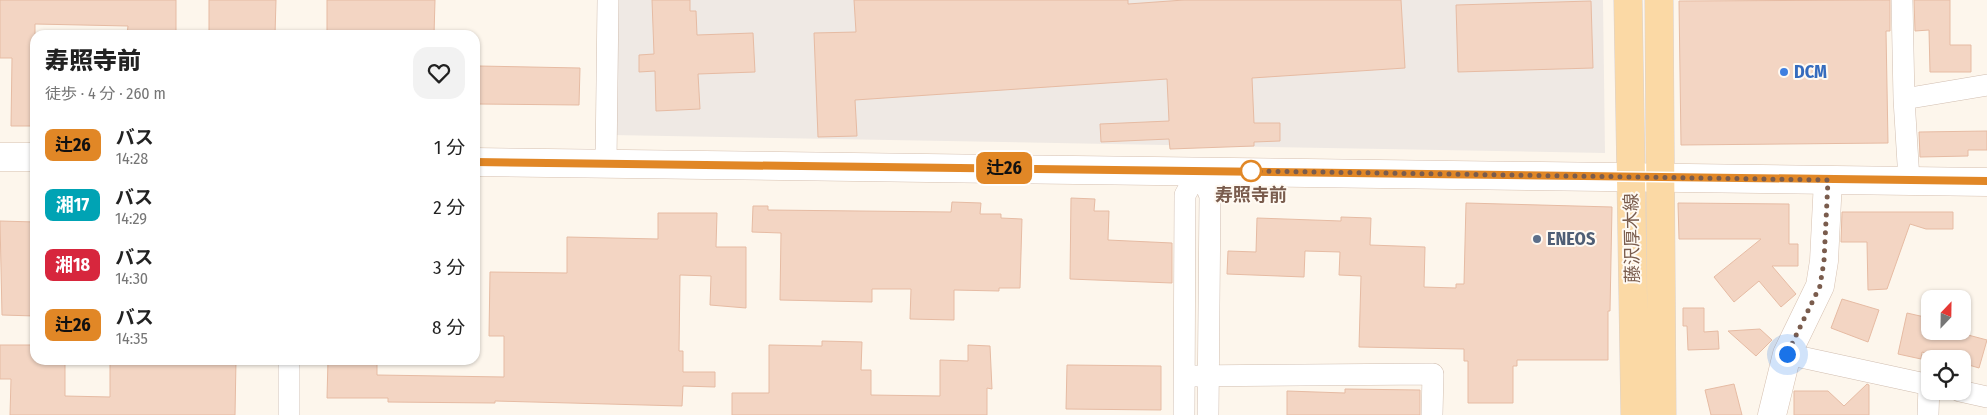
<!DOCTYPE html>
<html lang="ja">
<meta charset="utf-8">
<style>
:root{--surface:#fff;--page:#f2f2f2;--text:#222;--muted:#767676}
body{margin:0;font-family:"Fira Sans Condensed","Noto Sans JP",sans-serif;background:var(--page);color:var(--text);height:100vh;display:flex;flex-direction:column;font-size:19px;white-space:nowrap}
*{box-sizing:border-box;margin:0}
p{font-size:16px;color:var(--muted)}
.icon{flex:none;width:28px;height:28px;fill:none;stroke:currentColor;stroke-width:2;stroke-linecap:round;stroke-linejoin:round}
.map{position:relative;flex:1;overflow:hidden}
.sheet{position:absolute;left:30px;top:30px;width:450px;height:335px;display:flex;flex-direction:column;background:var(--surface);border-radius:15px;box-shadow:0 1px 4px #0004}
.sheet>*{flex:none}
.badge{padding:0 10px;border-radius:8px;font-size:18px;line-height:32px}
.needle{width:32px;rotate:22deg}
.tools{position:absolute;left:1921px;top:290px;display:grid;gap:10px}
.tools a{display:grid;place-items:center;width:50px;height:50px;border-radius:10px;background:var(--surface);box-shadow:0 1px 4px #0004;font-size:25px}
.you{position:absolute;width:25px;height:25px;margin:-12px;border:4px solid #fff;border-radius:50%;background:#1a73e8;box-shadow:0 0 0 8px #1a73e833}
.map>.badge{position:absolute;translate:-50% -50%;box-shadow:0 0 0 2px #fff}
.round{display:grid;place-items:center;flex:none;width:52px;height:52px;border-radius:15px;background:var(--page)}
.headline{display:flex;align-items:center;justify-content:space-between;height:85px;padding:0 15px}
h1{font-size:24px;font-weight:800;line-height:38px}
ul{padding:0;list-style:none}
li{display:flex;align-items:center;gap:15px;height:60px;padding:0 15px}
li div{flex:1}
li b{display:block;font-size:19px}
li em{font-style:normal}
li .badge{min-width:55px;font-weight:700;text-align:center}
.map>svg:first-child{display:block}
</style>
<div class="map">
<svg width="1987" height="415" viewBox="0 0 1987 415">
<rect width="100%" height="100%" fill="#fdf6ec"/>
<!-- industrial -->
<path fill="#efe9e4" d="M 615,0 L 1603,0 L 1605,153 L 612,135 Z"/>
<!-- building -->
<path fill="#f3d5c3" stroke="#e6bba3" d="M 0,0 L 176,0 L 176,35 L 127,35 L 128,26 L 35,24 L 35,126 L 11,126 L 12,58 L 0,58 Z
M 209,0 L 276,0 L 275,35 L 209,35 Z
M 327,0 L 435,0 L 434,35 L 327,35 Z
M 652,0 L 690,0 L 690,11 L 696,11 L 697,35 L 753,33 L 755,72 L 698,74 L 700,109 L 656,111 L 655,71 L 639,72 L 639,55 L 654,54 Z
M 854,0 L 1128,0 L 1128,4 L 1184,0 L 1401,0 L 1405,68 L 1252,78 L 1254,123 L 1280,123 L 1280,141 L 1254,142 L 1254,146 L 1170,149 L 1169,139 L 1101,142 L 1100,124 L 1169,121 L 1167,79 L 855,100 L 857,136 L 818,137 L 814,33 L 856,32 Z
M 1890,0 L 1890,31 L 1886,31 L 1888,143 L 1681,145 L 1679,1 Z
M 1914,0 L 1950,0 L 1950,45 L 1971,45 L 1971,72 L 1930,72 L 1929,30 L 1915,31 Z
M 1591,1 L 1593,68 L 1458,72 L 1456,5 Z
M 479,66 L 580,68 L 579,105 L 478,104 Z
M 1987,131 L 1987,150 L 1968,150 L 1968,156 L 1920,157 L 1919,132 Z
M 1071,198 L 1095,199 L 1094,211 L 1109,211 L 1108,240 L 1172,243 L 1172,283 L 1070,279 Z
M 952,202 L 981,203 L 980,214 L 1001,214 L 1001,218 L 1022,219 L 1020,288 L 999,288 L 999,291 L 954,290 L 954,320 L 910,319 L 911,289 L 872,289 L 872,302 L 780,300 L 781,233 L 752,232 L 753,206 L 768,206 L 768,210 L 951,212 Z
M 1466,203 L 1612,207 L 1610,311 L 1608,311 L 1608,360 L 1517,360 L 1517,366 L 1513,366 L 1513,403 L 1468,403 L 1468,361 L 1464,361 L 1464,349 L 1359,347 L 1361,276 L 1339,275 L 1340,252 L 1305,251 L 1304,277 L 1227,274 L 1228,251 L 1256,252 L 1257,218 L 1341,221 L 1341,217 L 1371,218 L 1370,245 L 1425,247 L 1424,287 L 1456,288 L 1456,284 L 1464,284 Z
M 1678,203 L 1789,204 L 1789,244 L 1798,244 L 1798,266 L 1772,266 L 1796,294 L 1781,307 L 1759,281 L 1734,302 L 1714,277 L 1761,239 L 1679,239 Z
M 1842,212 L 1953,212 L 1953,229 L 1926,229 L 1910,224 L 1887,289 L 1868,290 L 1867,242 L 1841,242 Z
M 658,213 L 717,213 L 716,247 L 746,247 L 746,308 L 710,305 L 711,276 L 680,275 L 679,351 L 683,351 L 683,372 L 715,372 L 715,387 L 683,386 L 682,406 L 495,401 L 495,403 L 388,402 L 388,398 L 327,398 L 328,360 L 377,360 L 377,375 L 504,377 L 504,336 L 489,336 L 490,272 L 567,273 L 567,237 L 658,239 Z
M 0,221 L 35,222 L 35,316 L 2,315 Z
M 1842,299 L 1879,310 L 1868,342 L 1831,328 Z
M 1683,308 L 1704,308 L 1704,332 L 1718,331 L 1719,349 L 1688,350 L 1687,326 L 1683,326 Z
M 1907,313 L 1929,318 L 1927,331 L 1953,331 L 1987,340 L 1979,368 L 1962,363 L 1962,359 L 1947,359 L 1922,352 L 1921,359 L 1898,354 Z
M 1760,329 L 1772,340 L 1756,356 L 1728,331 Z
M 822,341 L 862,342 L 861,370 L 871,370 L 871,395 L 940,396 L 940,360 L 968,361 L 968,345 L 990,346 L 992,389 L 987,388 L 987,415 L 732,415 L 732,393 L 769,393 L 769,345 L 822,346 Z
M 0,345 L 35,345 L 35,360 L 65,360 L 65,396 L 110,397 L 110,360 L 236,360 L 235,415 L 10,415 L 11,379 L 0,379 Z
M 1067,365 L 1161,366 L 1161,410 L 1066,409 Z
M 1734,384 L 1742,415 L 1711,415 L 1705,390 Z
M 1867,384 L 1869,385 L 1869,415 L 1794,415 L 1794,391 L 1828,391 L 1844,406 Z
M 1345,389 L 1420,390 L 1420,415 L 1287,415 L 1287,391 L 1345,393 Z"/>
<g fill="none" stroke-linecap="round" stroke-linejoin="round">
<!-- street casing -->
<g stroke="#d1beb0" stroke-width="22">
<path id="street" d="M 1902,0 L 1904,99 L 1909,180
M 1904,99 L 1987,85
M 606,163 L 608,0
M 1199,170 L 1210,196 L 1208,415
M 1787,354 L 1930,385
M 1185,376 L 1433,374 L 1432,415
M 1960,391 L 1987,397
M 289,415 L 289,360
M 1184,415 L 1185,195 L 1199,170
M 1928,415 L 1929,385"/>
</g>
<!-- secondary casing -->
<g stroke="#d6c0b0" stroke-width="29">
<path id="secondary" d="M 0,157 L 35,157
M 475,162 L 1987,182
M 1772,415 L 1787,354 L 1820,286 L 1824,261 L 1828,180"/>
</g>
<!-- primary casing -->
<g stroke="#dad1cd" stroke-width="29">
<path id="primary" d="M 1628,0 L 1635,415
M 1659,0 L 1662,415"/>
</g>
<!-- street -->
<use href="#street" stroke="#fff" stroke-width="21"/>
<!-- secondary -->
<use href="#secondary" stroke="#fff" stroke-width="28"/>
<!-- primary -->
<use href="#primary" stroke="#fbd9a5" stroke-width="28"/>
</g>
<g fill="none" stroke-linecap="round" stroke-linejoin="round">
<!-- line casing -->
<g stroke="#fff" stroke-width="11">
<path id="line" d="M 475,162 L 1987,181"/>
</g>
<!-- line -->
<use href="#line" stroke="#e18726" stroke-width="8"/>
<!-- walk -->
<path stroke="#7a5c4d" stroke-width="5" stroke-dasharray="0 9" d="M 1251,171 L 1828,180 L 1824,261 L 1820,286 L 1787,354"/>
</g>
<!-- markers -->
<circle fill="#3f7fe0" stroke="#fffaf3" stroke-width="2" cx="1784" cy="72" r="5"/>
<circle fill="#fff" stroke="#e18726" stroke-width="2.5" cx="1251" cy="171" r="10"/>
<circle fill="#5c6f8a" stroke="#fffaf3" stroke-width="2" cx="1537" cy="239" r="5"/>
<g text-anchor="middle" stroke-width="4" stroke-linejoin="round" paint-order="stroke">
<!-- shop labels -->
<g font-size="18" font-weight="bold" fill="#366cbe" stroke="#fffaf3" text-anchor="start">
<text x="1794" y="78">DCM</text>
</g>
<!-- stop labels -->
<g font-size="18" font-weight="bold" fill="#7a5c4d" stroke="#fffaf3">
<text x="1251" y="201">寿照寺前</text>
</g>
<!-- street labels -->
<g font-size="18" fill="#7a5c4d" stroke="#fffaf3">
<text transform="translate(1632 238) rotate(-91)" y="6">藤沢厚木線</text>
</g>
<!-- service labels -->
<g font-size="18" font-weight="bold" fill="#4e5e75" stroke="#fffaf3" text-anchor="start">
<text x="1547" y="245">ENEOS</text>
</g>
</g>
</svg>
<div class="tools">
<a><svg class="needle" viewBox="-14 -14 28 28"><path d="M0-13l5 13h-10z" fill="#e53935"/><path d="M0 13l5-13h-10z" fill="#767676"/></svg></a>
<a><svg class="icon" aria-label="locate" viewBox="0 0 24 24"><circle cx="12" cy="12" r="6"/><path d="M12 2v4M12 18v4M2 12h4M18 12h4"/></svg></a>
</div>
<div class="you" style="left:1787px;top:354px"></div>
<b class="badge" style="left:1004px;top:168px;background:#e18726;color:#111">辻26</b>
<section class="sheet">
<div class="headline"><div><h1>寿照寺前</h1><p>徒歩 · 4 分 · 260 m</p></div><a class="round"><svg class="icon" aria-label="heart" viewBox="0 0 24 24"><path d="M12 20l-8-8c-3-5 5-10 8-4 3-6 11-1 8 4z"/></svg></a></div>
<ul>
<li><span class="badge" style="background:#e18726;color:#111">辻26</span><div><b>バス</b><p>14:28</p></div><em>1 分</em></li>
<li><span class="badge" style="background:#00a3b4;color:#fff">湘17</span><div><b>バス</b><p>14:29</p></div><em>2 分</em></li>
<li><span class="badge" style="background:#d7263d;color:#fff">湘18</span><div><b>バス</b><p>14:30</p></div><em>3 分</em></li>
<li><span class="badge" style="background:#e18726;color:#111">辻26</span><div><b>バス</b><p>14:35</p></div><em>8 分</em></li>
</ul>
</section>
</div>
